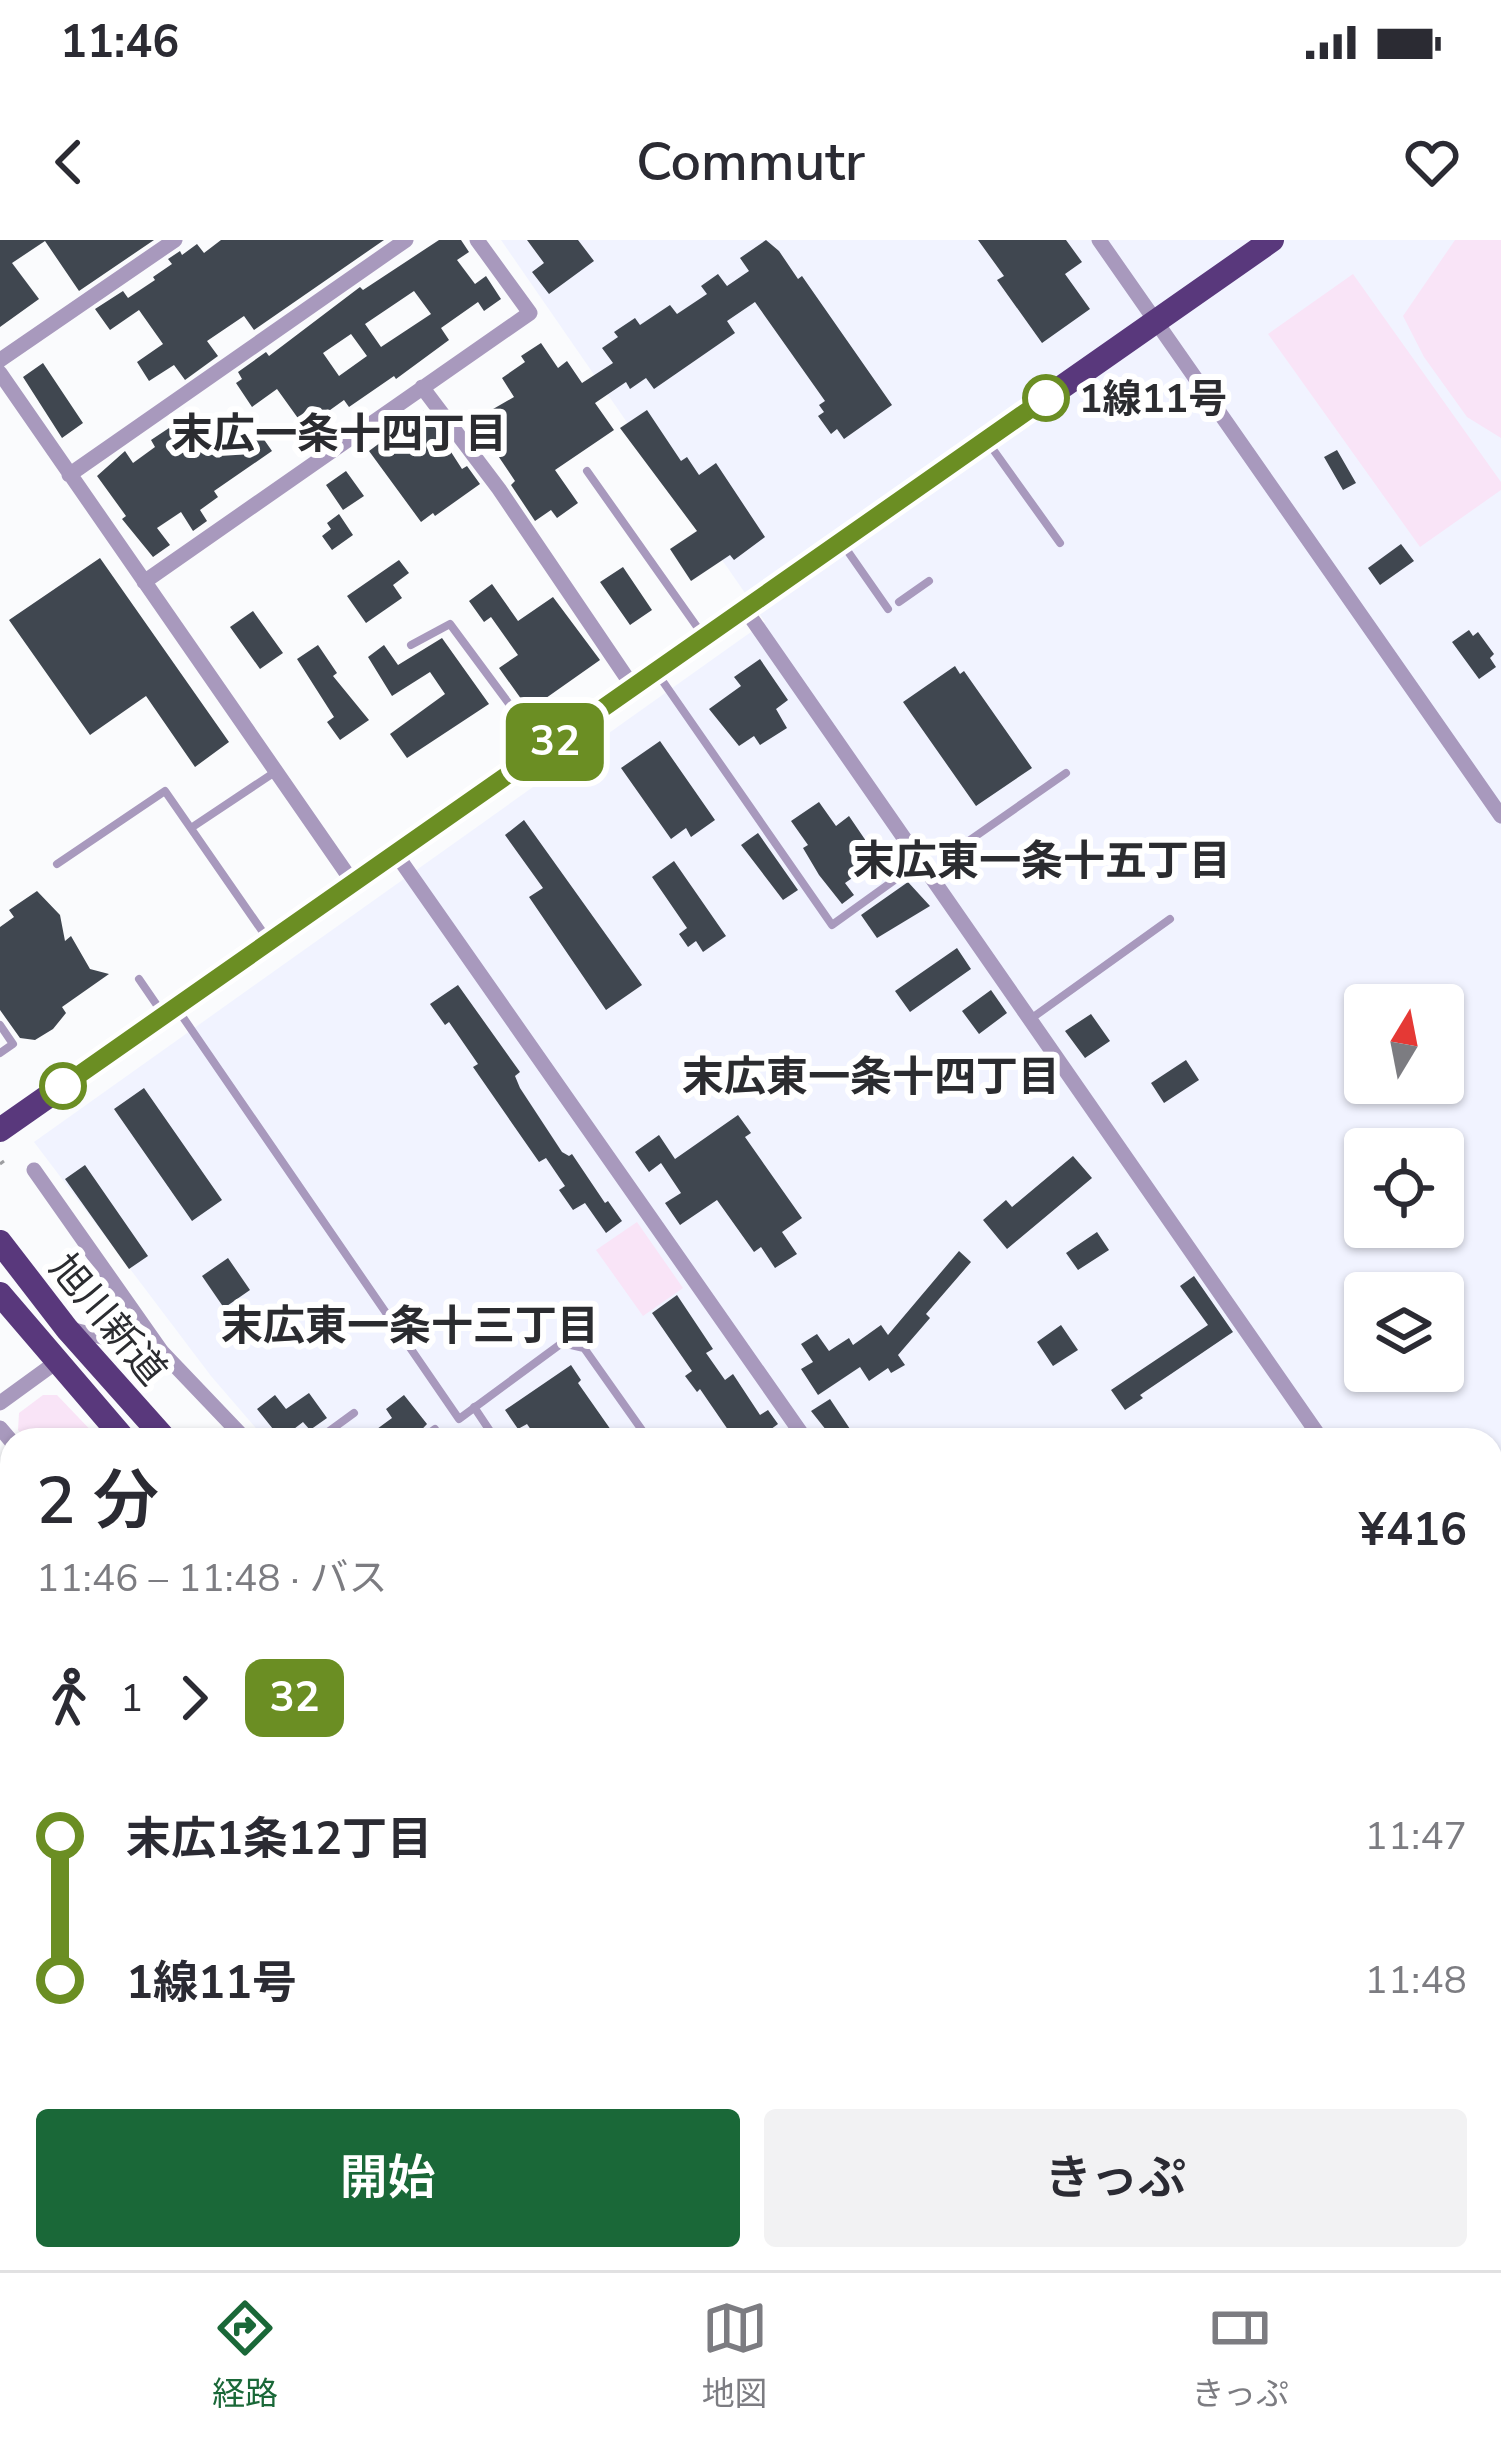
<!DOCTYPE html>
<html lang="ja">
<meta charset="utf-8">
<style>
:root{--surface:#fff;--page:#f2f2f3;--text:#2b2b33;--muted:#7c7c81;--line:#e1e1e2;--accent:#1a6838}
body{margin:0;font-family:"Nunito Sans","Noto Sans JP",sans-serif;background:var(--page);color:var(--text);height:100vh;display:flex;flex-direction:column;font-size:45px;white-space:nowrap}
*{box-sizing:border-box;margin:0}
p{font-size:39px;color:var(--muted)}
.icon{flex:none;width:66px;height:66px;fill:none;stroke:currentColor;stroke-width:2;stroke-linecap:round;stroke-linejoin:round}
.map{position:relative;flex:1;overflow:hidden}
.details{position:absolute;left:0px;top:1188px;width:1503px;height:843px;display:flex;flex-direction:column;background:var(--surface);border-radius:36px 36px 0 0;box-shadow:0 3px 9px #0004}
.details>*{flex:none}
.badge{padding:0 24px;border-radius:18px;font-size:42px;line-height:78px}
.needle{width:78px;rotate:10deg}
.fabs{position:absolute;left:1344px;top:744px;display:grid;gap:24px}
.fabs a{display:grid;place-items:center;width:120px;height:120px;border-radius:12px;background:var(--surface);box-shadow:0 3px 9px #0004;font-size:60px}
.map>.badge{position:absolute;translate:-50% -50%;box-shadow:0 0 0 6px #fff}
.legs{display:flex;align-items:center;gap:18px;height:132px;padding:0 36px;font-size:39px}
.legs p{margin-inline-start:auto}
.headline{display:flex;align-items:center;justify-content:space-between;height:204px;padding:0 36px}
h1{font-size:66px;font-weight:600;line-height:90px}
.cta{display:flex;gap:24px;margin-top:auto;padding:24px 36px}
.cta a{flex:1;height:138px;border-radius:12px;background:var(--accent);color:#fff;font-size:48px;font-weight:600;line-height:138px;text-align:center}
.cta a+a{background:var(--page);color:var(--text)}
ul{padding:0 36px;list-style:none}
li{display:flex;align-items:center;gap:42px;height:144px;font-size:45px}
li i{display:grid;place-items:center;width:18px;height:100%;margin:0 15px;background:currentColor}
li i::after{content:'';width:30px;height:30px;margin:-15px;border:9px solid;border-radius:50%;background:var(--surface)}
li p{margin-inline-start:auto}
li:first-child i{background:linear-gradient(#0000 50%,currentColor 0)}
li:last-child i{background:linear-gradient(currentColor 50%,#0000 0)}
.status{display:flex;justify-content:space-between;align-items:center;height:84px;padding:0 60px;background:var(--surface);direction:ltr}
.status svg{height:33px;fill:currentColor}
header{display:flex;justify-content:space-between;align-items:center;height:156px;padding:0 36px;background:var(--surface);font-size:54px;font-weight:600}
.tabs{display:flex;justify-content:space-around;align-items:center;height:168px;border-top:3px solid var(--line);background:var(--surface);font-size:33px;color:var(--muted)}
.tabs a{display:grid;justify-items:center;gap:6px}
.tabs .current{color:var(--accent)}
.map>svg:first-child{display:block}
</style>
<div class="status"><b>11:46</b><svg viewBox="0 0 49 12"><path d="M0 12V9h3v3zM5 12V6h3v6zM10 12V3h3v9zM15 12V0h3v12zM26 1h20v11H26zM47 4h2v5h-2z"/></svg></div>
<header><svg class="icon" aria-label="back" viewBox="0 0 24 24"><path d="M15 5l-7 7 7 7"/></svg>Commutr<svg class="icon" aria-label="heart" viewBox="0 0 24 24"><path d="M12 20l-8-8c-3-5 5-10 8-4 3-6 11-1 8 4z"/></svg></header>
<div class="map">
<svg width="1501" height="2030" viewBox="0 0 1501 2030">
<rect width="100%" height="100%" fill="#fafbfd"/>
<!-- built -->
<path fill="#f1f3ff" fill-rule="evenodd" d="M 501,0 L 1501,0 L 1501,1285 L 1491,1290 L 1491,1200 L 266,1200 L 211,1136 L 34,902 L 765,382 ZM 1365,765 L 1443,765 L 1443,843 L 1365,843 ZM 1365,909 L 1443,909 L 1443,987 L 1365,987 ZM 1365,1053 L 1443,1053 L 1443,1131 L 1365,1131 Z
M 0,1227 L 12,1241 L 12,1510 L 0,1493 Z"/>
<!-- green -->
<path fill="#f9e4f7" d="M 1455,0 L 1501,0 L 1501,198 L 1467,177 L 1424,117 L 1403,76 Z
M 1353,34 L 1501,242 L 1501,250 L 1420,307 L 1268,94 Z
M 637,982 L 683,1048 L 643,1076 L 596,1010 Z
M 43,1155 L 57,1155 L 100,1200 L 28,1200 L 18,1190 L 19,1173 Z
M 1501,1285 L 1501,1720 L 1491,1724 L 1491,1290 Z
M 217,2019 L 333,2019 L 340,2028 L 201,2030 Z
M 468,2019 L 778,2019 L 788,2030 L 458,2030 Z
M 900,2019 L 917,2019 L 924,2027 L 947,2019 L 1083,2019 L 1072,2030 L 887,2030 Z"/>
<!-- water -->
<path fill="#7cd1f6" stroke="#64a0bb" stroke-width="3" d="M 1501,1728 L 1501,2030 L 1087,2030 L 1098,2019 L 1491,2019 L 1491,1732 Z"/>
<!-- building -->
<path fill="#404750" fill-rule="evenodd" d="M 0,0 L 154,0 L 79,51 L 45,1 L 12,23 L 39,59 L 0,87 Z
M 221,0 L 384,0 L 254,90 L 244,76 L 207,101 L 218,116 L 185,140 L 174,125 L 149,141 L 137,122 L 163,104 L 139,70 L 110,90 L 95,69 L 123,51 L 128,58 L 155,40 L 153,37 L 172,24 L 168,19 L 180,11 L 182,15 L 197,4 L 204,13 Z
M 439,0 L 461,0 L 469,12 L 457,20 L 475,44 L 486,36 L 501,59 L 484,71 L 478,62 L 441,88 L 449,100 L 396,139 L 394,136 L 349,167 L 344,160 L 305,188 L 277,149 L 252,167 L 236,143 L 242,139 L 238,132 L 266,112 L 269,116 L 360,47 L 363,50 ZM 414,51 L 431,74 L 381,107 L 365,84 ZM 351,94 L 367,116 L 339,136 L 323,113 Z
M 527,0 L 578,0 L 594,21 L 549,54 L 532,32 L 544,23 Z
M 766,0 L 779,11 L 798,39 L 802,36 L 892,165 L 844,199 L 837,189 L 831,194 L 818,176 L 824,172 L 819,165 L 825,161 L 755,62 L 727,81 L 735,93 L 654,149 L 646,138 L 630,149 L 626,142 L 595,163 L 614,190 L 555,230 L 578,263 L 557,278 L 551,270 L 535,281 L 511,245 L 515,241 L 474,180 L 514,157 L 502,138 L 525,122 L 521,116 L 541,103 L 558,128 L 567,121 L 582,143 L 613,123 L 602,108 L 618,97 L 614,92 L 635,78 L 640,85 L 670,65 L 677,74 L 707,54 L 701,46 L 718,34 L 727,46 L 749,31 L 740,18 Z
M 978,0 L 1066,0 L 1082,22 L 1065,34 L 1090,69 L 1042,103 L 997,40 L 1004,36 Z
M 43,123 L 83,183 L 62,198 L 23,137 Z
M 424,170 L 462,229 L 467,226 L 480,244 L 435,276 L 433,273 L 421,282 L 369,211 Z
M 647,170 L 681,221 L 687,217 L 699,235 L 716,223 L 765,297 L 734,320 L 730,315 L 691,341 L 670,309 L 697,291 L 620,188 Z
M 198,181 L 221,216 L 258,191 L 272,211 L 214,251 L 218,257 L 200,270 L 207,281 L 193,291 L 181,272 L 157,288 L 170,305 L 153,317 L 122,279 L 126,276 L 97,236 L 125,211 L 133,223 L 155,207 L 151,200 L 169,188 L 176,196 Z
M 1337,210 L 1356,243 L 1343,250 L 1324,217 Z
M 346,231 L 364,256 L 343,270 L 326,245 Z
M 339,274 L 353,295 L 332,310 L 322,296 L 331,289 L 327,283 Z
M 1401,304 L 1414,321 L 1380,345 L 1368,328 Z
M 100,318 L 229,502 L 195,527 L 146,456 L 90,495 L 9,380 Z
M 399,320 L 409,333 L 393,345 L 402,358 L 366,383 L 347,356 Z
M 623,327 L 652,370 L 630,385 L 600,342 Z
M 492,344 L 518,381 L 553,357 L 600,420 L 529,470 L 499,428 L 518,415 L 491,377 L 484,382 L 469,361 Z
M 253,371 L 283,413 L 260,429 L 230,387 Z
M 1469,390 L 1473,396 L 1478,392 L 1494,414 L 1490,418 L 1496,427 L 1479,439 L 1452,402 Z
M 442,398 L 489,464 L 407,518 L 390,494 L 445,454 L 430,432 L 392,456 L 368,417 L 384,405 L 398,425 Z
M 318,405 L 337,433 L 333,436 L 369,480 L 340,500 L 327,482 L 334,477 L 297,419 Z
M 760,419 L 788,460 L 776,469 L 787,488 L 760,505 L 754,496 L 739,506 L 709,469 L 741,446 L 734,437 Z
M 955,426 L 960,434 L 964,431 L 1032,528 L 976,566 L 903,462 Z
M 660,501 L 715,580 L 691,597 L 686,588 L 671,599 L 621,528 Z
M 819,562 L 836,586 L 849,576 L 866,601 L 873,596 L 886,615 L 845,643 L 854,655 L 842,664 L 819,635 L 803,608 L 808,605 L 791,581 Z
M 524,580 L 642,745 L 606,770 L 529,657 L 543,648 L 505,595 Z
M 758,593 L 798,650 L 783,660 L 741,605 Z
M 674,621 L 726,696 L 703,712 L 696,701 L 688,707 L 679,694 L 687,688 L 652,637 Z
M 908,642 L 930,666 L 877,698 L 861,675 Z
M 37,651 L 60,675 L 65,701 L 71,696 L 90,729 L 109,734 L 62,767 L 66,773 L 53,789 L 35,800 L 20,798 L 0,770 L 0,687 L 14,677 L 9,670 Z
M 957,708 L 971,729 L 910,772 L 895,751 Z
M 458,745 L 520,832 L 515,836 L 520,848 L 562,912 L 569,916 L 572,914 L 605,963 L 608,961 L 622,981 L 606,993 L 585,963 L 573,970 L 559,950 L 565,946 L 546,918 L 539,922 L 473,827 L 478,824 L 449,782 L 445,785 L 430,764 Z
M 991,750 L 1007,773 L 979,794 L 962,771 Z
M 1091,774 L 1110,801 L 1085,818 L 1065,791 Z
M 1186,820 L 1199,840 L 1164,863 L 1151,843 Z
M 144,848 L 222,960 L 192,981 L 114,869 Z
M 738,875 L 751,893 L 745,897 L 802,978 L 782,992 L 797,1014 L 775,1028 L 761,1007 L 754,1012 L 717,960 L 680,985 L 665,963 L 681,953 L 661,923 L 649,932 L 635,912 L 659,895 L 675,919 Z
M 1073,916 L 1092,938 L 1007,1009 L 983,980 L 1006,960 L 1012,967 Z
M 85,925 L 148,1016 L 129,1029 L 65,939 Z
M 1097,992 L 1109,1010 L 1078,1030 L 1066,1013 Z
M 959,1011 L 971,1022 L 926,1074 L 930,1078 L 898,1115 L 905,1125 L 891,1133 L 888,1128 L 869,1141 L 860,1127 L 818,1155 L 801,1129 L 813,1122 L 801,1104 L 817,1094 L 829,1111 L 849,1098 L 853,1105 L 881,1085 L 888,1095 Z
M 228,1018 L 250,1050 L 224,1068 L 202,1036 Z
M 1194,1036 L 1233,1092 L 1140,1155 L 1143,1158 L 1125,1170 L 1111,1150 L 1208,1085 L 1180,1046 Z
M 677,1055 L 713,1109 L 706,1113 L 725,1140 L 733,1134 L 760,1175 L 768,1170 L 778,1184 L 763,1195 L 767,1200 L 735,1200 L 700,1149 L 697,1152 L 685,1136 L 692,1131 L 652,1073 Z
M 1061,1085 L 1078,1110 L 1053,1126 L 1037,1102 Z
M 571,1125 L 581,1140 L 578,1143 L 618,1200 L 538,1200 L 527,1184 L 518,1189 L 505,1170 Z
M 309,1153 L 327,1178 L 310,1190 L 303,1182 L 281,1199 L 257,1169 L 275,1155 L 286,1169 Z
M 404,1155 L 427,1184 L 412,1200 L 362,1200 L 392,1178 L 386,1169 Z
M 830,1159 L 850,1189 L 834,1200 L 811,1171 Z"/>
<g fill="none" stroke-linecap="round" stroke-linejoin="round">
<!-- path -->
<path stroke="#9d9ea1" stroke-width="3" stroke-dasharray="9 6" stroke-linecap="butt" d="M 0,924 L 4,921
M 1491,1378 L 1501,1373
M 1491,1476 L 1501,1471
M 1407,2020 L 1417,2030
M 532,2030 L 544,2019
M 663,2030 L 675,2019"/>
<!-- service -->
<path stroke="#a899bd" stroke-width="8" d="M 987,201 L 1060,303
M 587,231 L 700,391
M 842,303 L 888,369
M 899,362 L 929,341
M 411,405 L 450,384 L 541,507
M 657,433 L 832,685 L 921,621
M 191,588 L 275,532
M 960,607 L 1066,533
M 57,624 L 165,551 L 267,698
M 139,739 L 163,774
M 180,773 L 459,1179 L 562,1103 L 584,1108 L 649,1200
M 1032,778 L 1170,679
M 0,785 L 13,804 L 0,813
M 474,1167 L 496,1200
M 317,1200 L 354,1173
M 420,1200 L 435,1189
M 0,1272 L 12,1288
M 0,1345 L 12,1338"/>
<!-- minor -->
<path stroke="#a899bd" stroke-width="15" d="M 1099,0 L 1501,576
M 0,120 L 175,0
M 0,133 L 354,644
M 422,147 L 499,249 L 633,447
M 69,235 L 406,0
M 144,342 L 530,73 L 477,0
M 745,369 L 1322,1200
M 396,614 L 806,1200
M 34,930 L 162,1112 L 246,1200
M 70,1089 L 162,1112
M 0,1163 L 55,1123
M 0,1188 L 12,1202
M 0,1522 L 12,1538
M 0,1657 L 12,1648
M 0,1826 L 12,1817
M 0,1947 L 12,1965
M 0,1993 L 12,1985
M 51,2019 L 60,2030
M 350,2019 L 358,2030
M 182,2030 L 198,2019
M 369,2030 L 380,2019"/>
<!-- trunk -->
<path stroke="#59387c" stroke-width="24" d="M 0,890 L 1272,0
M 0,1002 L 67,1089 L 166,1200
M 0,1054 L 125,1200
M 1315,2019 L 1327,2030
M 1376,2019 L 1388,2030"/>
</g>
<g fill="none" stroke-linecap="round" stroke-linejoin="round">
<!-- line-1 casing -->
<g stroke="#fff" stroke-width="27">
<path id="line-1" d="M 63,846 L 1046,158"/>
</g>
<!-- line-1 -->
<use href="#line-1" stroke="#6b8e23" stroke-width="18"/>
</g>
<!-- markers -->
<g fill="#fff" stroke="#6b8e23" stroke-width="6">
<circle cx="1046" cy="158" r="21"/>
<circle cx="63" cy="846" r="21"/>
</g>
<g text-anchor="middle" stroke-width="12" stroke-linejoin="round" paint-order="stroke">
<!-- stop labels -->
<g font-size="39" font-weight="bold" fill="#2b2c30" stroke="#fff" text-anchor="start">
<text x="1079" y="172">1線11号</text>
</g>
<!-- street labels -->
<g font-size="39" fill="#2b2c30" stroke="#fff">
<text transform="translate(109 1079) rotate(50)" y="14">旭川新道</text>
</g>
<!-- neighbourhood labels -->
<g font-size="42" font-weight="bold" fill="#2b2c30" stroke="#fff">
<text x="339" y="208">末広一条十四丁目</text>
<text x="1042" y="635">末広東一条十五丁目</text>
<text x="871" y="851">末広東一条十四丁目</text>
<text x="410" y="1100">末広東一条十三丁目</text>
</g>
</g>
</svg>
<div class="fabs">
<a><svg class="needle" viewBox="-14 -14 28 28"><path d="M0-13l5 13h-10z" fill="#e53935"/><path d="M0 13l5-13h-10z" fill="#7c7c81"/></svg></a>
<a><svg class="icon" aria-label="locate" viewBox="0 0 24 24"><circle cx="12" cy="12" r="6"/><path d="M12 2v4M12 18v4M2 12h4M18 12h4"/></svg></a>
<a><svg class="icon" aria-label="layers" viewBox="0 0 24 24"><path d="M12 4l9 5-9 5-9-5zM3 14l9 5 9-5"/></svg></a>
</div>
<b class="badge" style="left:555px;top:502px;background:#6b8e23;color:#fff">32</b>
<section class="details">
<div class="headline"><div><h1>2 分</h1><p>11:46 – 11:48 · バス</p></div><b>¥416</b></div>
<div class="legs"><svg class="icon" aria-label="walk" viewBox="0 0 24 24"><circle cx="13" cy="4" r="2"/><path d="M13 8l-2 6 4 7M11 14l-3 7M7 12l3-4h3l4 4"/></svg>1<svg class="icon" aria-label="forward" viewBox="0 0 24 24"><path d="M9 5l7 7-7 7"/></svg><b class="badge" style="background:#6b8e23;color:#fff">32</b></div>
<ul>
<li><i style="color:#6b8e23"></i><b>末広1条12丁目</b><p>11:47</p></li>
<li><i style="color:#6b8e23"></i><b>1線11号</b><p>11:48</p></li>
</ul>
<div class="cta"><a>開始</a><a>きっぷ</a></div>
</section>
</div>
<nav class="tabs">
<a class="current"><svg class="icon" aria-label="directions" viewBox="0 0 24 24"><path d="M12 3l9 9-9 9-9-9zM9 14v-3h6M13 9l2 2-2 2"/></svg>経路</a>
<a><svg class="icon" aria-label="map" viewBox="0 0 24 24"><path d="M3 6l6-2 6 2 6-2v14l-6 2-6-2-6 2zM9 4v14M15 6v14"/></svg>地図</a>
<a><svg class="icon" aria-label="tickets" viewBox="0 0 24 24"><path d="M3 7h18v10H3zM15 7v10"/></svg>きっぷ</a>
</nav>
